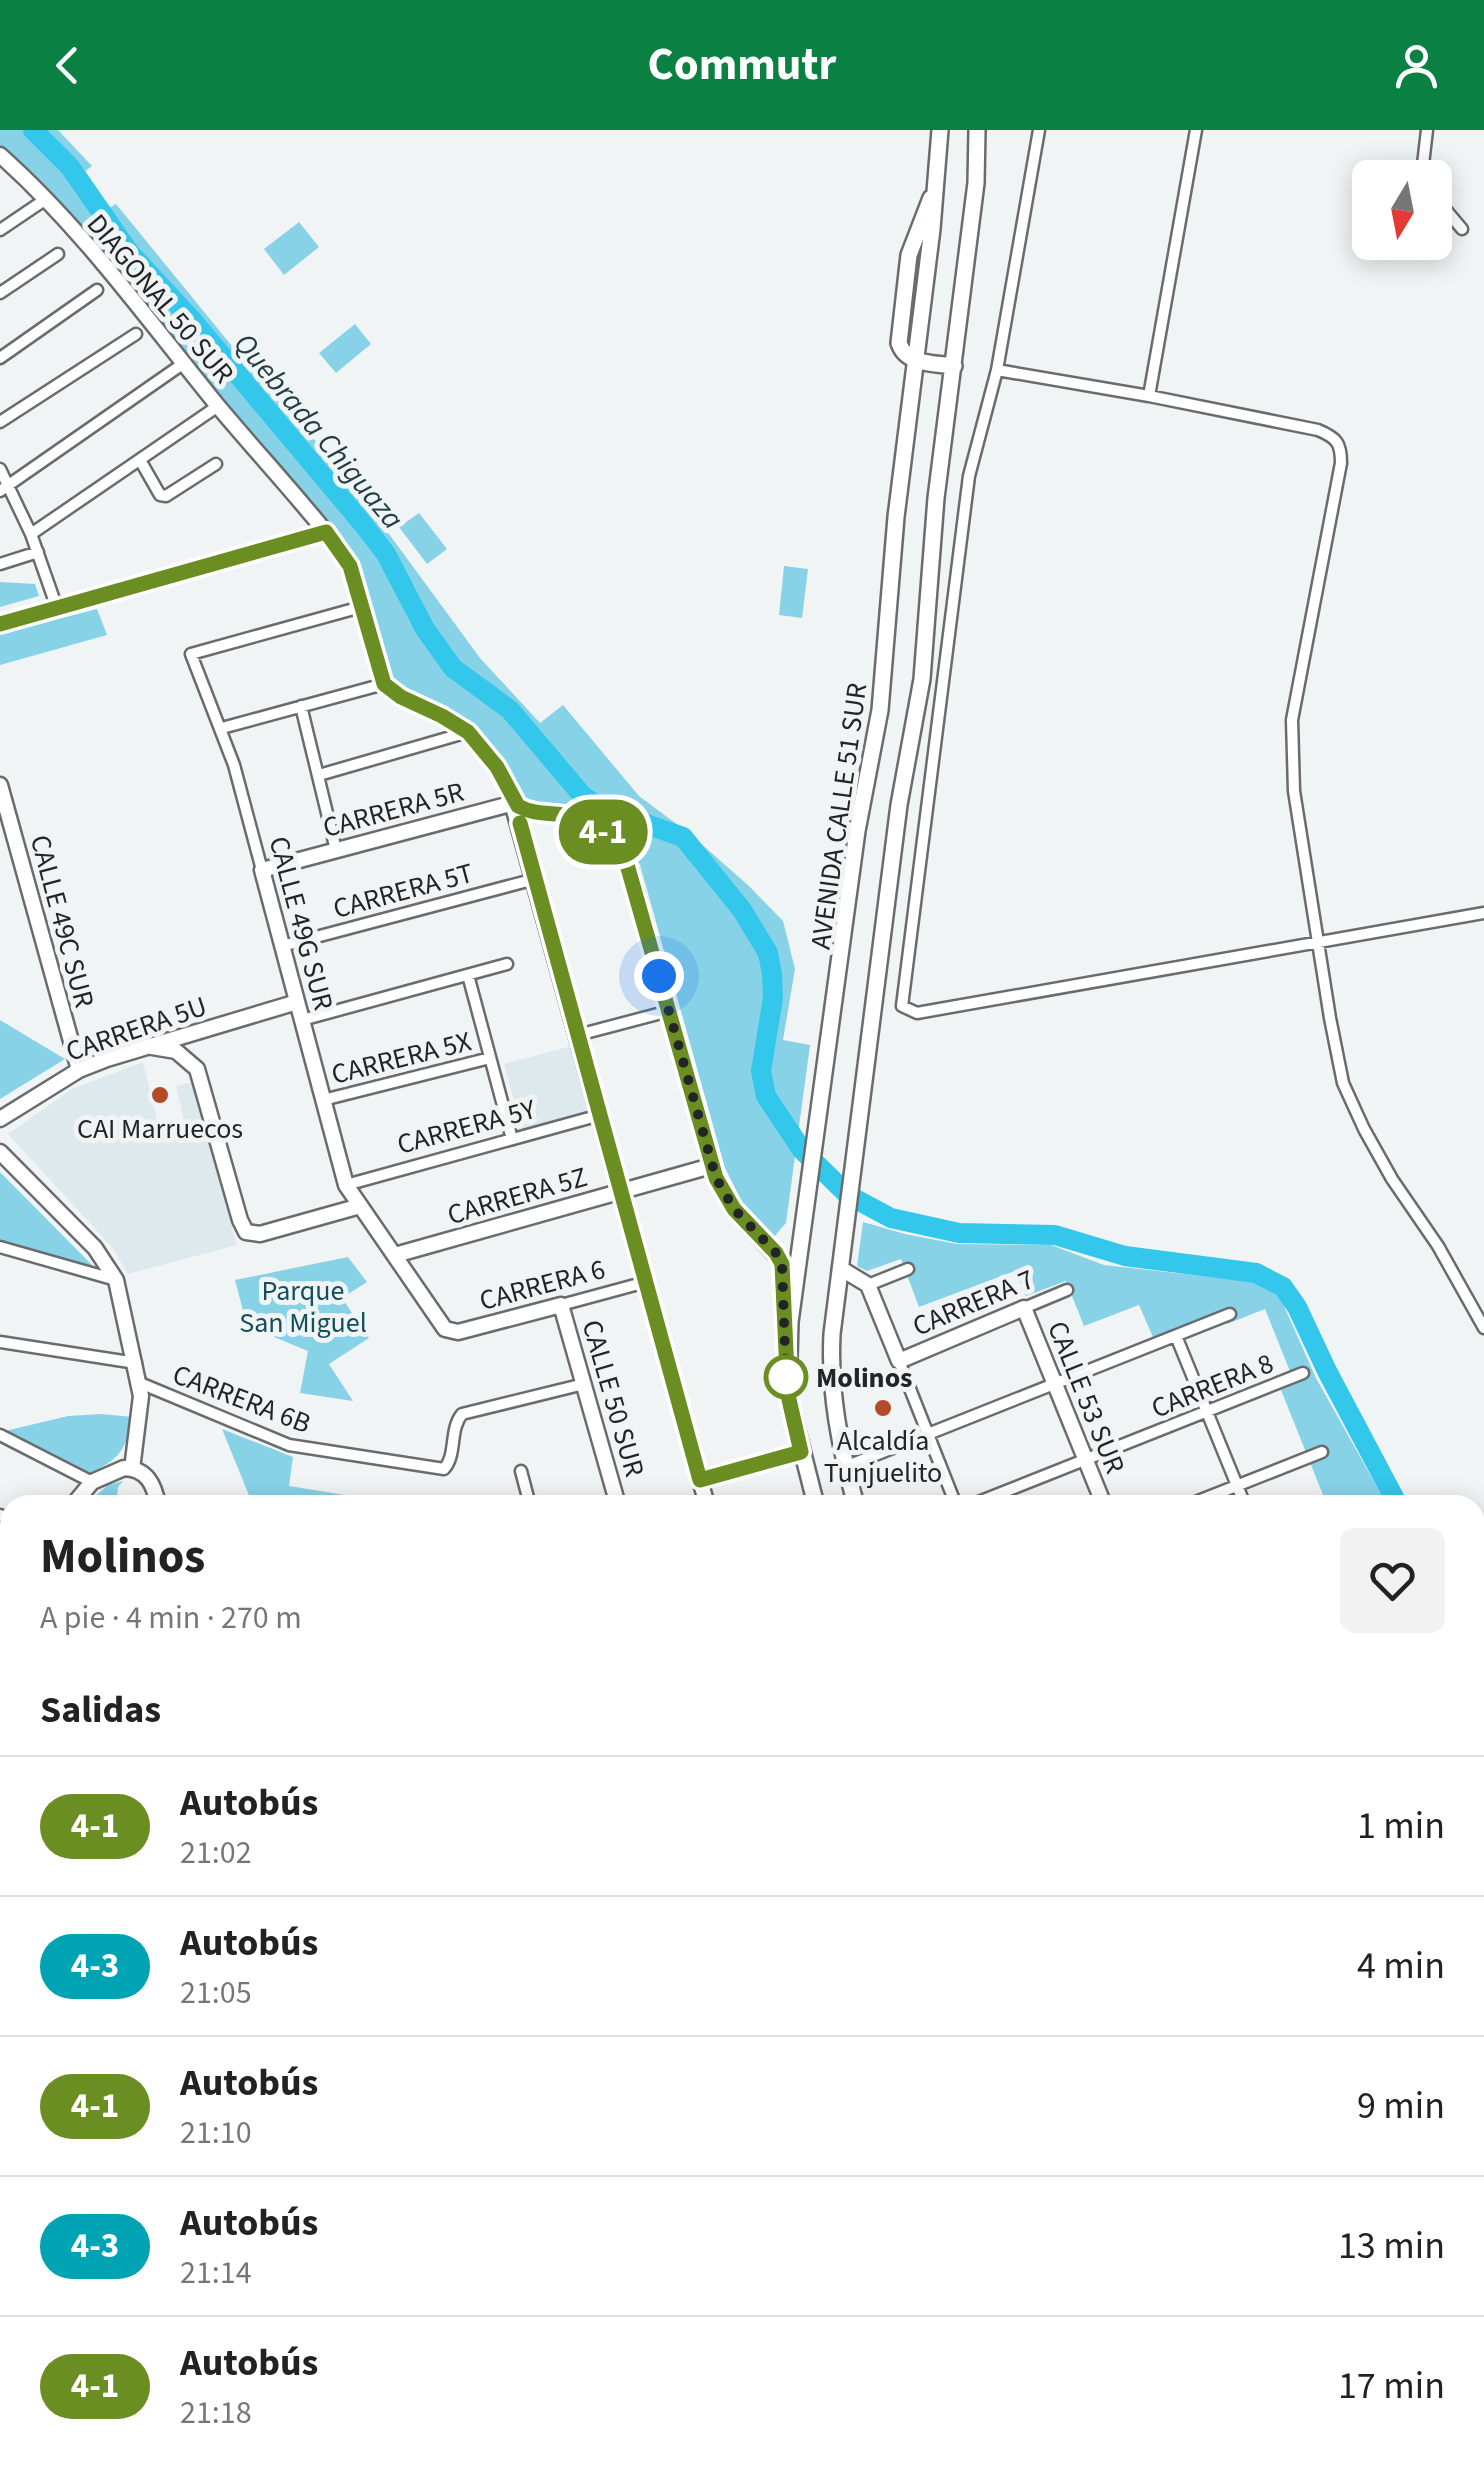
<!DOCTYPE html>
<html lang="es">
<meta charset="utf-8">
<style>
:root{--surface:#fff;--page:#f2f2f2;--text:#222;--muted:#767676;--line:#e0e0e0;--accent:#0b8043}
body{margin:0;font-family:"Source Sans 3",sans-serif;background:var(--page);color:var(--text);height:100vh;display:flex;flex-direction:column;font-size:38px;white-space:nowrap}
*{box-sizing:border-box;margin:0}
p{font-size:32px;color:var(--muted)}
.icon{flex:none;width:55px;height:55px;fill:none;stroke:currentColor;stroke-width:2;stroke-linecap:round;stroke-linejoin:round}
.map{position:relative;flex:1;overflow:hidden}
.side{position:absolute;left:0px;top:1365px;width:1485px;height:982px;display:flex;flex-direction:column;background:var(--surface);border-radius:30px 30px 0 0;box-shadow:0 5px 25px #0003}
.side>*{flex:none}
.badge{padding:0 20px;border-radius:32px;font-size:35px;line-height:65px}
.needle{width:65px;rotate:190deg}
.fabs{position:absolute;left:1352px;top:30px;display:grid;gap:20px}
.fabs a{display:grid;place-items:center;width:100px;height:100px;border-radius:15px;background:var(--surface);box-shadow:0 5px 25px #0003;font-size:50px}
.you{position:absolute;width:50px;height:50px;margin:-25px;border:8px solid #fff;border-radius:50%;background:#1a73e8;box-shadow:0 0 0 15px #1a73e833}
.map>.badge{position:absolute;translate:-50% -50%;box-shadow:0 0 0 5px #fff}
h2{padding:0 40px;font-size:38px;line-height:90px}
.round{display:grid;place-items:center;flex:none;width:105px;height:105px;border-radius:15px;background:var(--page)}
.summary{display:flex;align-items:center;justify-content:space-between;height:170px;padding:0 40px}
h1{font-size:48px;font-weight:700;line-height:75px}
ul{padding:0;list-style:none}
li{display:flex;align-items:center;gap:30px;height:140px;padding:0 40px;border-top:2px solid var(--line)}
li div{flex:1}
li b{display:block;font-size:38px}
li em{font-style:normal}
li .badge{min-width:110px;font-weight:700;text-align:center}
header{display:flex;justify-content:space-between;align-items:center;height:130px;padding:0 40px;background:var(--accent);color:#fff;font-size:45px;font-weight:700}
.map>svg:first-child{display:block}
</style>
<header><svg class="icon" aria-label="back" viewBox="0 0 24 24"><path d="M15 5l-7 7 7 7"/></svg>Commutr<svg class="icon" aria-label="person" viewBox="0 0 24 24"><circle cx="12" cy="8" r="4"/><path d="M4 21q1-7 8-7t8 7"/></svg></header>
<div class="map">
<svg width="1484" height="2347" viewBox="0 0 1484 2347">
<rect width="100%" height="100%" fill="#f0f4f5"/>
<!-- built -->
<path fill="#dde9ed" d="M 572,916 L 590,982 L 522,1000 L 504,934 Z
M 143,932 L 161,1006 L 186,999 L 176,956 L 192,952 L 237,1115 L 128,1144 L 111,1116 L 8,1004 L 72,959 Z"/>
<!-- green -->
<path fill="#88d2e8" d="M 0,0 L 58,0 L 92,36 L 82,44 L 106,80 L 116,74 L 245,232 L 345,344 L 480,528 L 540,593 L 563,575 L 639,666 L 690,704 L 749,756 L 783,791 L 795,839 L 783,910 L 810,915 L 786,1093 L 773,1108 L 746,1080 L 725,1038 L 640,735 L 629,715 L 604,695 L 582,683 L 561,677 L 531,675 L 524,671 L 508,644 L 461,590 L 395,556 L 388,547 L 363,456 L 349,422 L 0,19 Z
M 299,92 L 319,117 L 284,145 L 264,119 Z
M 355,194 L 371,214 L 336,243 L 319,223 Z
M 419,383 L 447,419 L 427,434 L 399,397 Z
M 784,436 L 808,439 L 802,488 L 779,485 Z
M 0,452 L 35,454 L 39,466 L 0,477 Z
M 97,479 L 107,505 L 0,535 L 0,504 Z
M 0,890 L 65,929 L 0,969 Z
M 0,1042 L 95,1138 L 0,1113 Z
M 863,1092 L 905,1104 L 957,1114 L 1051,1115 L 1104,1135 L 1256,1152 L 1280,1167 L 1316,1248 L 1387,1375 L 1327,1375 L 1281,1260 L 1295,1254 L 1265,1179 L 1227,1194 L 1222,1181 L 1153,1207 L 1139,1175 L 1084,1196 L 1066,1151 L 1026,1166 L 1015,1141 L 919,1177 L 901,1129 L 867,1141 L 857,1136 Z
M 348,1127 L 367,1152 L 342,1168 L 369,1208 L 329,1234 L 353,1271 L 300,1263 L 308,1221 L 247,1196 L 235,1150 Z
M 101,1284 L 134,1287 C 124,1321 121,1329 89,1343 L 5,1301 L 68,1286 Z
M 222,1299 L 293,1327 L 289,1356 L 382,1371 L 381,1375 L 253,1375 Z
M 123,1351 L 118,1357 L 116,1375 L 85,1375 L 108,1355 Z
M 1475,1815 L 1484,1824 L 1484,1875 L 1475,1868 Z
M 10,1909 L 10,1973 L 0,1976 L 0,1912 Z
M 536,2338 L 583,2338 L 575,2347 L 542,2347 Z
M 707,2338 L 732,2338 L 748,2343 L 749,2338 L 766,2338 L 766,2347 L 704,2347 Z"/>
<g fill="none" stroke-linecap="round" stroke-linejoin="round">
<!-- river -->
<path stroke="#32c7eb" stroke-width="20" d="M 33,0 L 70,37 L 129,122 L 192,190 L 363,394 L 386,424 L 425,499 L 453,538 L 510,580 L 582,665 L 600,678 L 683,707 L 742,780 L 768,823 L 772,844 L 773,868 L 761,941 L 766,966 L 802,1020 L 848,1065 L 891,1088 L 959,1103 L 1055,1105 L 1125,1126 L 1256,1143 L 1283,1157 L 1297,1177 L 1327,1241 L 1398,1375
M 1475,1798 L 1484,1808"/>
<!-- street casing -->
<g stroke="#696c6d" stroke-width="15">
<path id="street" d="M 1039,0 L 997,240 L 969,346 L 902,876 L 917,883 L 1484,783
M 1424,48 L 1422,43 L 1427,0
M 1435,67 L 1462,99
M 0,100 L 46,69
M 0,163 L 58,124
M 0,228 L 97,160
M 997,240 L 1149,266 L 1196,0
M 1149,266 L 1318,300 C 1337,308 1341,313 1341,333 L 1292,590 L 1294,661 L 1330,888 L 1343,953 L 1364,999 L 1392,1049 L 1438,1116 L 1484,1198
M 0,292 L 136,204
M 140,330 L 160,365 L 166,366 L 216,334
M 0,339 L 31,404 L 57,478
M 0,361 L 184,233
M 31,404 L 218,276
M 0,434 L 38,422
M 301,576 L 336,720
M 222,598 L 384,554
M 319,645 L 468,602
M 262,740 L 234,635 L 191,524 L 361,477
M 282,816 L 535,749
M 468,845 L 512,1009
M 302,890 L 507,834
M 578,905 L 669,881
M 323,970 L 490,928
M 346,1055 L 600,985
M 0,1117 L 116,1150
M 868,1155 L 908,1139
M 561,1175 L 646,1152
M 1024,1178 L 1067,1160
M 1176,1206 L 1245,1375
M 0,1212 L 136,1233
M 899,1231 L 956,1375
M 140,1253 L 289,1315 L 444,1339 C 457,1325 449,1300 462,1284 L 584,1254
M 0,1305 L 92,1352
M 845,1337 L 1230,1184
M 521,1341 L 530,1375
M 971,1375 L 1303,1243
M 1188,1375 L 1322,1322
M 0,1385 L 10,1389
M 0,1470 L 10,1475
M 0,1557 L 10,1562
M 1475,2006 L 1484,2001
M 1475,2031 L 1484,2061
M 1475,2139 L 1484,2136
M 1475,2249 L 1484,2247
M 0,2261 L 10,2258
M 0,2301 L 10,2335
M 1475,2326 L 1481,2347
M 291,2338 L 299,2347
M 337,2338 L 338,2347
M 458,2338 L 465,2347
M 529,2338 L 536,2347
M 675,2338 L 700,2344
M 995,2338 L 997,2347
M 1059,2338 L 1062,2347
M 1122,2338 L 1125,2347
M 72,2347 L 73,2338
M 212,2347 L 214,2338
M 269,2347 L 278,2338
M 393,2347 L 396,2338
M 442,2347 L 445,2338
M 592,2347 L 593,2338
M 647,2347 L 649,2338
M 827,2347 L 827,2338
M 1137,2347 L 1143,2338"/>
</g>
<!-- secondary casing -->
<g stroke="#696c6d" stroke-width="19">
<path id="secondary" d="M 0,25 C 83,99 147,189 217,275 C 258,324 302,371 341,421 L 353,446 L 384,554 L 401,567 L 461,596 L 491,628 L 507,655 L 707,1375
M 0,494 L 326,402
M 0,655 L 79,940
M 146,916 L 176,921 L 197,939 L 240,1090 L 246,1102 L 260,1104 L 360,1076
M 0,989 L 79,940 L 107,929 L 297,872
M 0,1022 L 95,1118 L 116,1150 L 141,1266 L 132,1339
M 395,1125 L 711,1036
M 840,1138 L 868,1155 L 899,1231 L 1024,1178 L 1104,1375
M 700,1349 L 801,1322
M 73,1375 L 92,1352 L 124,1338 C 147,1339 154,1354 158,1375
M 618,1375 L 561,1175 L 458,1202 L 445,1199 L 346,1055 L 262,740 L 514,673 C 528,684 542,682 559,684 C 593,687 618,711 630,740 L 716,1048 L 733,1079 L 781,1131 L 785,1190
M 0,1590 L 10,1576
M 1484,1936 L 1481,1951 L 1484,1967
M 1318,2338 L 1320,2347"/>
</g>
<!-- primary casing -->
<g stroke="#696c6d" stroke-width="20">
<path id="primary" d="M 931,68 L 909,125 L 899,213 C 906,235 933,233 954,236
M 816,1375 L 788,1265 L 790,1192 L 857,701 L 880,580 L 896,387 L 932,99 L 940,0
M 856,1375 C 840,1318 829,1263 832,1204 L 899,675 L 922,549 L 936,368 L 976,53 L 977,0
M 1165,2338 L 1168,2347
M 1203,2338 L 1206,2347"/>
</g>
<!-- street -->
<use href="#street" stroke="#fff" stroke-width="10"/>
<!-- secondary -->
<use href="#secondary" stroke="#fff" stroke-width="14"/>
<!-- primary -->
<use href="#primary" stroke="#fff" stroke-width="15"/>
</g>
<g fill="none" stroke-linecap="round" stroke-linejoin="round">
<!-- line casing -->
<g stroke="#fff" stroke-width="22">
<path id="line" d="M 0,494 L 326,402 L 350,436 L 384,554 L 401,567 L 442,586 L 468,602 L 497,637 L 518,676 C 531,683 542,683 556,684 C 587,686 612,705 626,731 L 716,1048 L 734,1079 L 776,1123 L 782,1134 L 788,1265 L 801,1322 L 700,1350 L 520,693"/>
</g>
<!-- line -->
<use href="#line" stroke="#6b8e23" stroke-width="15"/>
<!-- walk -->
<path stroke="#232425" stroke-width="10" stroke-dasharray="0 18" d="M 659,846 L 716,1048 L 734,1079 L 776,1123 L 782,1134 L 786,1247"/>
</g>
<!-- markers -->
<g fill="#b24b27" stroke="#f0f4f5" stroke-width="4">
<circle cx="160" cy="965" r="10"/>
<circle cx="883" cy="1278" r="10"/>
</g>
<circle fill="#fff" stroke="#6b8e23" stroke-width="5" cx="786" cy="1247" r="20"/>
<g text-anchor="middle" stroke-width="10" stroke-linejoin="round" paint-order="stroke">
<!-- street labels -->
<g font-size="28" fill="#232425" stroke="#f0f4f5">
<text transform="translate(161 168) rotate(50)" y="10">DIAGONAL 50 SUR</text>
<text transform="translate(393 679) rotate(-15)" y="10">CARRERA 5R</text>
<text transform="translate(838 686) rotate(-82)" y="10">AVENIDA CALLE 51 SUR</text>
<text transform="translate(403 760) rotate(-15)" y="10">CARRERA 5T</text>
<text transform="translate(63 791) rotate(75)" y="10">CALLE 49C SUR</text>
<text transform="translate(302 793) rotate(75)" y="10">CALLE 49G SUR</text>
<text transform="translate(136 898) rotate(-19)" y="10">CARRERA 5U</text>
<text transform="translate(401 927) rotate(-14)" y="10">CARRERA 5X</text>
<text transform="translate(466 996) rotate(-15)" y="10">CARRERA 5Y</text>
<text transform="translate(517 1065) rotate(-16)" y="10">CARRERA 5Z</text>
<text transform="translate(542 1154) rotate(-15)" y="10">CARRERA 6</text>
<text transform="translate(973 1172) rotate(-23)" y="10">CARRERA 7</text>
<text transform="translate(1212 1255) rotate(-22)" y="10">CARRERA 8</text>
<text transform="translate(1087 1267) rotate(68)" y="10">CALLE 53 SUR</text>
<text transform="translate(242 1268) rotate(21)" y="10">CARRERA 6B</text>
<text transform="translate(614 1268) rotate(74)" y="10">CALLE 50 SUR</text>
</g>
<!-- poi labels -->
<g font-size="28" fill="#232425" stroke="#f0f4f5">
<text x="160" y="1008">CAI Marruecos</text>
<text x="883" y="1320">Alcaldía<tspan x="883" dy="32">Tunjuelito</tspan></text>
</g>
<!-- park labels -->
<g font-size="28" fill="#124e5d" stroke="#f0f4f5">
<text x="303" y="1170">Parque<tspan x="303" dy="32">San Miguel</tspan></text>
</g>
<!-- stop labels -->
<g font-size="28" font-weight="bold" fill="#232425" stroke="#f0f4f5" text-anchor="start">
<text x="816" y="1257">Molinos</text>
</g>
<!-- water labels -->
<g font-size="30" font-style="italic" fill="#243c43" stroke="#f0f4f5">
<text transform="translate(319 301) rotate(50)" y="10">Quebrada Chiguaza</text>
</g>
</g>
</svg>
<div class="fabs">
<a><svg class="needle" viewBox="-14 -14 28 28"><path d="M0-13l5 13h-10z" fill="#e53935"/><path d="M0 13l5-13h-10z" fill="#767676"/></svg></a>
</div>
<div class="you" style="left:659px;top:846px"></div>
<b class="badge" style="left:603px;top:702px;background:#6b8e23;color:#fff">4-1</b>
<section class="side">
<div class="summary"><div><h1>Molinos</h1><p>A pie · 4 min · 270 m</p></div><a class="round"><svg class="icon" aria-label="heart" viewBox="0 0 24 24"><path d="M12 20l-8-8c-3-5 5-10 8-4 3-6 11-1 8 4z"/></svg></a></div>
<h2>Salidas</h2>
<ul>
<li><span class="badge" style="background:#6b8e23;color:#fff">4-1</span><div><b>Autobús</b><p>21:02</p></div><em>1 min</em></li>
<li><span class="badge" style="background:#00a3b4;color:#fff">4-3</span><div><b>Autobús</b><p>21:05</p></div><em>4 min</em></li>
<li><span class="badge" style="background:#6b8e23;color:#fff">4-1</span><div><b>Autobús</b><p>21:10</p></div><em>9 min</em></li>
<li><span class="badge" style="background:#00a3b4;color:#fff">4-3</span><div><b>Autobús</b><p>21:14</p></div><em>13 min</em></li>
<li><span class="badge" style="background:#6b8e23;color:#fff">4-1</span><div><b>Autobús</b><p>21:18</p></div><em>17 min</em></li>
</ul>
</section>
</div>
